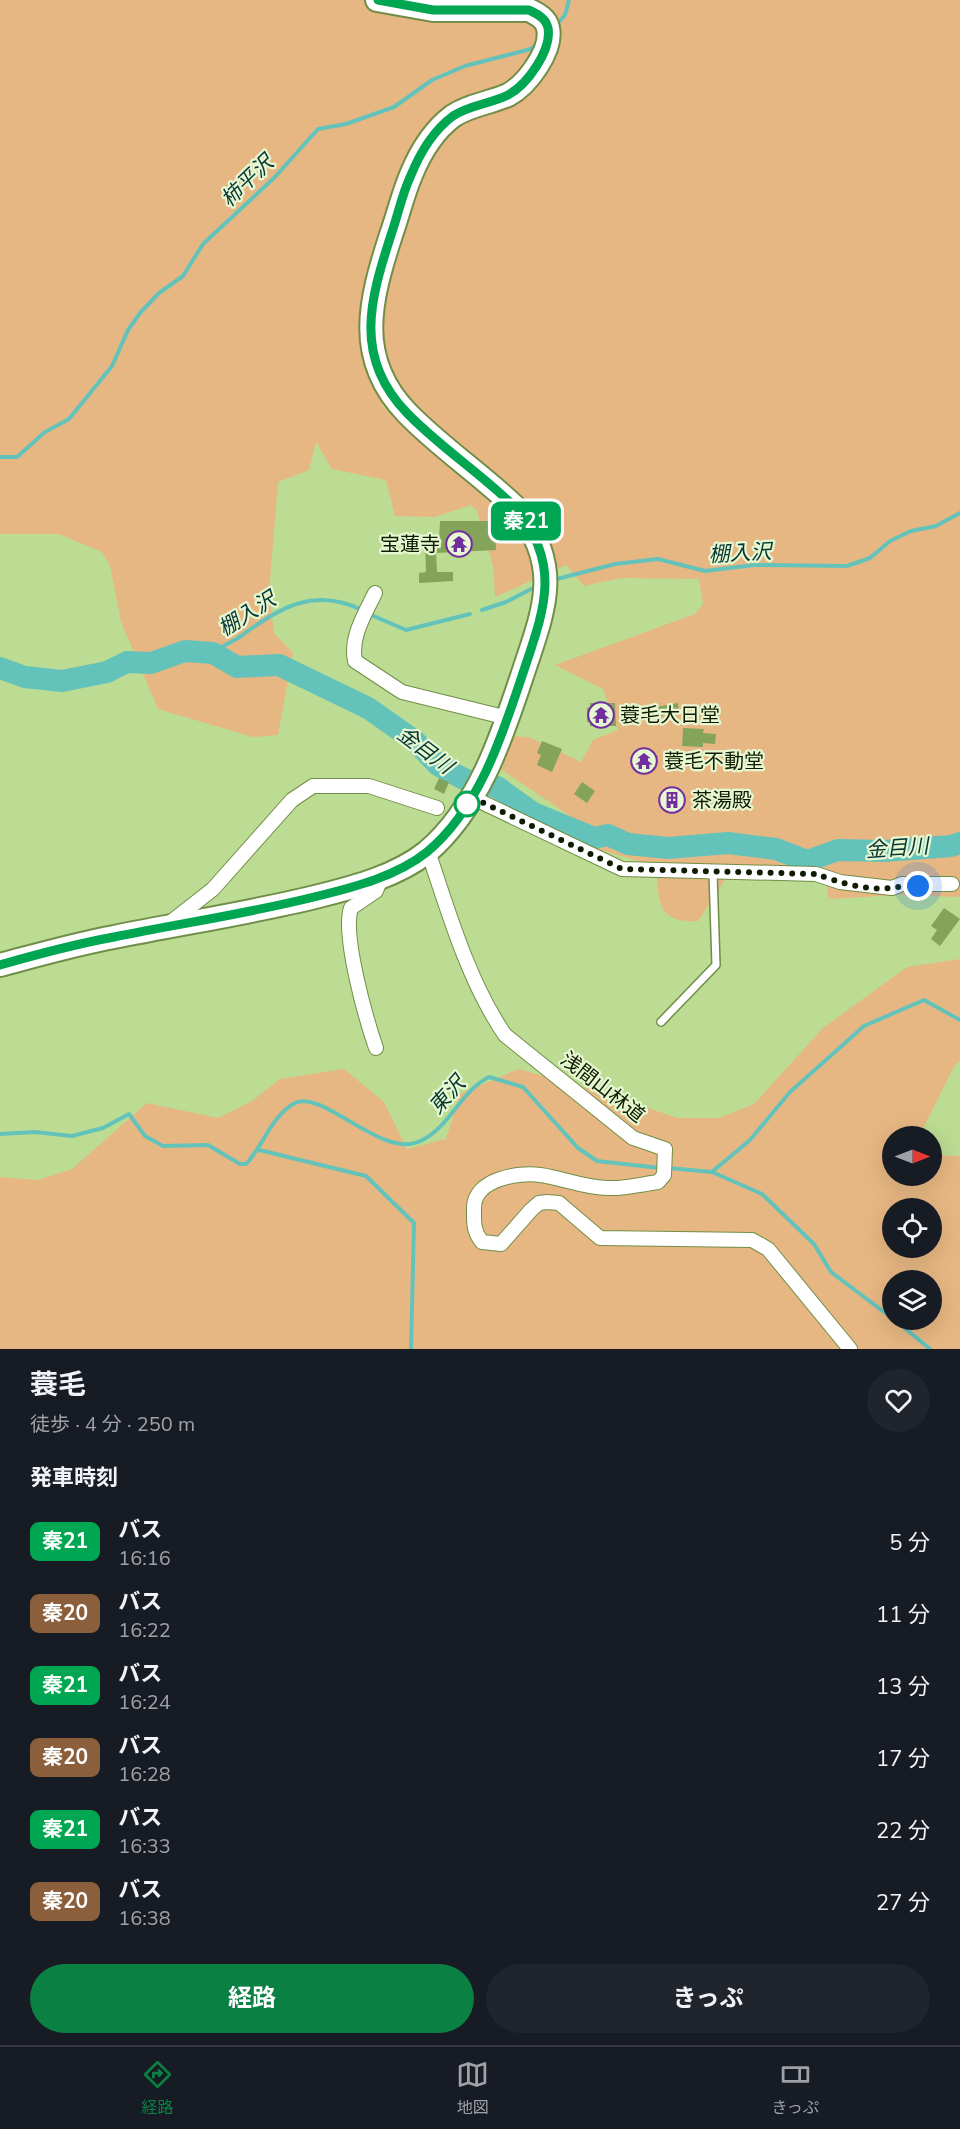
<!DOCTYPE html>
<html lang="ja">
<meta charset="utf-8">
<style>
:root{--surface:#171b24;--page:#20242c;--text:#f1f3f6;--muted:#9ea1a6;--line:#363941;--accent:#0b8043}
body{margin:0;font-family:"Nunito Sans","Noto Sans JP",sans-serif;background:var(--page);color:var(--text);height:100vh;display:flex;flex-direction:column;font-size:22px;white-space:nowrap}
*{box-sizing:border-box;margin:0}
p{font-size:20px;color:var(--muted)}
.icon{flex:none;width:33px;height:33px;fill:none;stroke:currentColor;stroke-width:2;stroke-linecap:round;stroke-linejoin:round}
.map{position:relative;height:1349px;overflow:hidden}
.details{display:flex;flex-direction:column;background:var(--surface);flex:1}
.details>*{flex:none}
.badge{padding:0 12px;border-radius:9px;font-size:21px;line-height:39px}
.needle{width:39px;rotate:90deg}
.buttons{position:absolute;left:882px;top:1126px;display:grid;gap:12px}
.buttons a{display:grid;place-items:center;width:60px;height:60px;border-radius:50%;background:var(--surface);box-shadow:0 6px 24px #0002;font-size:30px}
.you{position:absolute;width:30px;height:30px;margin:-15px;border:4px solid #fff;border-radius:50%;background:#1a73e8;box-shadow:0 0 0 9px #1a73e833}
.map>.badge{position:absolute;translate:-50% -50%;box-shadow:0 0 0 3px #fff}
h2{padding:0 30px;font-size:22px;line-height:54px}
.round{display:grid;place-items:center;flex:none;width:63px;height:63px;border-radius:32px;background:var(--page)}
.headline{display:flex;align-items:center;justify-content:space-between;height:102px;padding:0 30px}
h1{font-size:28px;font-weight:700;line-height:45px}
.cta{display:flex;gap:12px;margin-top:auto;padding:12px 30px}
.cta a{flex:1;height:69px;border-radius:36px;background:var(--accent);color:#fff;font-size:24px;font-weight:700;line-height:69px;text-align:center}
.cta a+a{background:var(--page);color:var(--text)}
ul{padding:0;list-style:none}
li{display:flex;align-items:center;gap:18px;height:72px;padding:0 30px}
li div{flex:1}
li b{display:block;font-size:22px}
li em{font-style:normal}
li .badge{min-width:66px;font-weight:700;text-align:center}
.tab-bar{display:flex;justify-content:space-around;align-items:center;height:84px;border-top:2px solid var(--line);background:var(--surface);font-size:16px;color:var(--muted)}
.tab-bar a{display:grid;justify-items:center;gap:3px}
.tab-bar .on{color:var(--accent)}
.map>svg:first-child{display:block}
</style>
<div class="map">
<svg width="960" height="1349" viewBox="0 0 960 1349">
<rect width="100%" height="100%" fill="#bbdc92"/>
<!-- green -->
<path fill="#e7b783" fill-rule="evenodd" d="M 0,0 L 960,0 L 960,897 L 897,895 L 829,899 L 824,874 L 729,874 L 698,921 C 655,924 659,898 656,866 L 593,848 L 579,822 L 502,770 L 511,736 L 529,737 L 581,762 L 593,740 L 618,730 L 603,689 L 555,665 L 695,614 L 703,604 L 699,579 L 621,578 L 584,586 L 566,565 L 495,597 L 493,566 L 477,511 L 471,505 L 435,517 L 395,516 L 386,480 L 332,469 L 316,442 L 309,470 L 278,482 L 269,594 L 274,633 L 293,653 L 278,735 L 253,737 L 158,709 L 121,622 L 110,566 L 102,552 L 59,534 L 0,534 ZM 381,404 L 423,419 L 423,420 L 409,433 Z
M 960,959 L 960,1061 L 954,1066 L 919,1137 L 892,1137 L 892,1176 L 932,1176 L 932,1155 L 960,1156 L 960,1349 L 0,1349 L 0,1177 L 38,1180 L 72,1169 L 147,1103 L 218,1118 L 252,1101 L 280,1079 L 344,1069 L 384,1102 L 407,1149 L 446,1139 L 460,1094 L 518,1069 L 602,1092 L 677,1118 L 719,1118 L 754,1104 L 823,1028 L 907,967 ZM 892,1209 L 932,1209 L 932,1248 L 892,1248 ZM 892,1281 L 932,1281 L 932,1320 L 892,1320 Z"/>
<g fill="none" stroke-linecap="round" stroke-linejoin="round">
<!-- stream -->
<path stroke="#63c3bb" stroke-width="4" d="M 556,25 L 565,15 L 569,0
M 0,457 L 17,457 L 45,432 L 69,419 L 112,366 L 128,330 L 140,313 L 159,293 L 183,276 L 203,244 L 274,178 L 318,129 L 346,124 L 394,107 L 432,80 L 465,66 L 531,49 L 538,43
M 553,580 L 615,564 L 658,559 L 705,571 L 754,565 L 847,566 L 870,558 L 890,541 L 911,531 L 936,526 L 960,513
M 482,610 L 506,602 L 537,586
M 369,614 L 406,630 L 470,614
M 213,653 C 222,646 232,642 241,636 C 280,607 314,587 362,610
M 0,1134 L 35,1132 L 72,1136 L 103,1128 L 129,1114 L 145,1136 L 163,1146 L 208,1145 L 240,1164 L 246,1164 C 263,1146 272,1115 295,1103 C 322,1089 380,1157 418,1142 C 449,1130 459,1092 489,1077 L 523,1087 L 578,1148 L 597,1161 L 660,1168
M 259,1150 L 366,1176 L 414,1223 L 411,1349
M 668,1168 L 712,1172 L 762,1194 L 814,1244 L 831,1272 L 892,1318
M 713,1171 L 750,1140 L 790,1092 L 864,1026 L 924,1000 L 960,1020
M 895,1320 L 930,1349"/>
<!-- river -->
<path stroke="#63c3bb" stroke-width="22" d="M 0,668 L 25,677 L 62,681 L 107,672 L 127,662 L 151,663 L 185,651 L 213,653 L 237,667 L 279,665 L 368,708 L 415,741 L 438,765 L 466,780 L 497,787 L 533,813 L 594,838 L 608,835 L 628,844 L 668,848 L 728,843 L 776,849 L 807,861 L 838,850 L 884,851 L 951,846 L 960,843"/>
</g>
<!-- building -->
<path fill="#84a35b" d="M 440,521 L 495,521 L 496,550 L 436,553 L 437,572 L 453,572 L 453,581 L 419,583 L 419,573 L 426,572 L 425,541 L 439,540 Z
M 590,703 L 615,703 L 616,726 L 590,726 L 590,722 L 587,722 L 587,708 L 590,707 Z
M 678,703 L 679,713 L 646,718 L 645,709 Z
M 683,728 L 704,729 L 703,733 L 716,734 L 715,744 L 703,743 L 703,747 L 682,746 Z
M 542,741 L 562,749 L 552,772 L 537,765 L 541,755 L 537,753 Z
M 640,748 L 658,756 L 650,773 L 632,765 L 634,761 L 631,760 L 635,751 L 638,753 Z
M 439,778 L 449,782 L 444,794 L 434,789 Z
M 582,782 L 595,791 L 587,803 L 574,794 Z
M 666,791 L 683,796 L 678,810 L 661,804 Z
M 944,908 L 960,919 L 940,946 L 931,939 L 937,930 L 931,926 Z"/>
<g fill="none" stroke-linecap="round" stroke-linejoin="round">
<!-- lane casing -->
<g stroke="#708e47" stroke-width="10">
<path id="lane" d="M 661,1022 L 716,965 L 713,873"/>
</g>
<!-- street casing -->
<g stroke="#708e47" stroke-width="16">
<path id="street" d="M 375,593 C 365,614 350,637 355,661 L 402,692 L 508,718
M 471,797 L 622,869 L 816,874 L 840,882 L 892,888 L 902,884 L 952,884
M 428,851 C 448,911 469,983 505,1035 L 633,1138 L 665,1149 L 664,1175 L 658,1182 C 642,1184 624,1189 608,1188 C 584,1188 563,1178 540,1175 C 518,1172 474,1179 474,1208 C 474,1222 473,1231 482,1242 L 501,1244 L 531,1210 L 539,1203 L 547,1202 L 559,1203 L 600,1238 L 752,1240 L 768,1249 L 850,1349
M 167,925 L 213,889 L 292,800 L 313,786 L 369,786 L 437,808
M 376,1048 C 366,1019 342,935 351,908 L 376,891 L 382,876"/>
</g>
<!-- primary casing -->
<g stroke="#708e47" stroke-width="26">
<path id="primary" d="M 0,965 C 38,955 76,944 114,937 C 183,923 251,913 319,896 C 355,887 397,876 427,852 C 480,807 503,733 524,670 C 545,607 562,566 517,509 C 482,475 441,448 407,413 C 354,358 370,300 391,235 C 398,215 403,194 411,175 C 420,153 434,130 453,116 C 469,105 490,103 508,95 C 527,85 553,50 548,28 C 546,18 537,14 529,10 L 433,10 L 377,0"/>
</g>
<!-- lane -->
<use href="#lane" stroke="#fff" stroke-width="7"/>
<!-- street -->
<use href="#street" stroke="#fff" stroke-width="14"/>
<!-- primary -->
<use href="#primary" stroke="#fff" stroke-width="22"/>
</g>
<g fill="none" stroke-linecap="round" stroke-linejoin="round">
<!-- line casing -->
<g stroke="#fff" stroke-width="14">
<path id="line" d="M 0,965 C 38,954 76,944 114,937 C 183,923 251,913 318,896 C 355,887 397,876 427,852 C 480,808 503,733 524,670 C 545,607 561,566 517,509 C 483,475 441,448 407,413 C 353,357 370,300 391,235 C 398,215 402,194 411,175 C 420,153 434,130 453,116 C 469,105 490,104 508,95 C 527,85 552,50 548,28 C 546,18 537,14 529,10 L 433,10 L 378,0"/>
</g>
<!-- line -->
<use href="#line" stroke="#00a651" stroke-width="9"/>
<!-- walk -->
<path stroke="#101c01" stroke-width="6" stroke-dasharray="0 10.8" d="M 467,804 L 471,797 L 622,869 L 816,874 C 837,882 867,891 891,888 C 900,887 908,885 918,886"/>
</g>
<!-- icons -->
<defs>
<g id="temple-ring" transform="scale(1.35)"><circle r="9.5" fill="#e6f7d2" stroke="#722da0" stroke-width="1.5"/><path d="M0-6L5-2H3V0L6.5 2.5H4V6H1.5V3h-3V6H-4V2.5H-6.5L-3 0V-2H-5Z" fill="#722da0"/></g>
<g id="building-ring" transform="scale(1.35)"><circle r="9.5" fill="#e6f7d2" stroke="#722da0" stroke-width="1.5"/><path d="M-4-6H4V6H1V3H-1V6H-4ZM-2.5-4.3h1.7v1.8h-1.7ZM.8-4.3h1.7v1.8H.8ZM-2.5-1h1.7V.8h-1.7ZM.8-1h1.7V.8H.8Z" fill="#722da0"/></g>
</defs>
<g fill-rule="evenodd">
<use href="#temple-ring" x="459" y="544"/>
<use href="#temple-ring" x="601" y="715"/>
<use href="#temple-ring" x="644" y="761"/>
<use href="#building-ring" x="672" y="800"/>
</g>
<!-- markers -->
<circle fill="#fff" stroke="#00a651" stroke-width="3" cx="467" cy="804" r="12"/>
<g text-anchor="middle" stroke-width="4.5" stroke-linejoin="round" paint-order="stroke">
<!-- poi labels -->
<g font-size="20" fill="#101c01" stroke="#e6f7d2" text-anchor="start">
<text x="440" y="551" text-anchor="end">宝蓮寺</text>
<text x="620" y="722">蓑毛大日堂</text>
<text x="664" y="768">蓑毛不動堂</text>
<text x="692" y="807">茶湯殿</text>
</g>
<!-- street labels -->
<g font-size="20" fill="#101c01" stroke="#e6f7d2">
<text transform="translate(603 1087) rotate(38)" y="7">浅間山林道</text>
</g>
<!-- water labels -->
<g font-size="21" font-style="italic" fill="#073734" stroke="#e6f7d2">
<text transform="translate(247 181) rotate(-44)" y="7">柿平沢</text>
<text transform="translate(740 553) rotate(-3)" y="7">棚入沢</text>
<text transform="translate(247 614) rotate(-32)" y="7">棚入沢</text>
<text transform="translate(425 750) rotate(37)" y="7">金目川</text>
<text transform="translate(897 848) rotate(-4)" y="7">金目川</text>
<text transform="translate(447 1095) rotate(-48)" y="7">東沢</text>
</g>
</g>
</svg>
<div class="buttons">
<a><svg class="needle" viewBox="-14 -14 28 28"><path d="M0-13l5 13h-10z" fill="#e53935"/><path d="M0 13l5-13h-10z" fill="#9ea1a6"/></svg></a>
<a><svg class="icon" aria-label="locate" viewBox="0 0 24 24"><circle cx="12" cy="12" r="6"/><path d="M12 2v4M12 18v4M2 12h4M18 12h4"/></svg></a>
<a><svg class="icon" aria-label="layers" viewBox="0 0 24 24"><path d="M12 4l9 5-9 5-9-5zM3 14l9 5 9-5"/></svg></a>
</div>
<div class="you" style="left:918px;top:886px"></div>
<b class="badge" style="left:526px;top:521px;background:#00a651;color:#fff">秦21</b>
</div>
<section class="details">
<div class="headline"><div><h1>蓑毛</h1><p>徒歩 · 4 分 · 250 m</p></div><a class="round"><svg class="icon" aria-label="heart" viewBox="0 0 24 24"><path d="M12 20l-8-8c-3-5 5-10 8-4 3-6 11-1 8 4z"/></svg></a></div>
<h2>発車時刻</h2>
<ul>
<li><span class="badge" style="background:#00a651;color:#fff">秦21</span><div><b>バス</b><p>16:16</p></div><em>5 分</em></li>
<li><span class="badge" style="background:#8b5e3c;color:#fff">秦20</span><div><b>バス</b><p>16:22</p></div><em>11 分</em></li>
<li><span class="badge" style="background:#00a651;color:#fff">秦21</span><div><b>バス</b><p>16:24</p></div><em>13 分</em></li>
<li><span class="badge" style="background:#8b5e3c;color:#fff">秦20</span><div><b>バス</b><p>16:28</p></div><em>17 分</em></li>
<li><span class="badge" style="background:#00a651;color:#fff">秦21</span><div><b>バス</b><p>16:33</p></div><em>22 分</em></li>
<li><span class="badge" style="background:#8b5e3c;color:#fff">秦20</span><div><b>バス</b><p>16:38</p></div><em>27 分</em></li>
</ul>
<div class="cta"><a>経路</a><a>きっぷ</a></div>
</section>
<nav class="tab-bar">
<a class="on"><svg class="icon" aria-label="directions" viewBox="0 0 24 24"><path d="M12 3l9 9-9 9-9-9zM9 14v-3h6M13 9l2 2-2 2"/></svg>経路</a>
<a><svg class="icon" aria-label="map" viewBox="0 0 24 24"><path d="M3 6l6-2 6 2 6-2v14l-6 2-6-2-6 2zM9 4v14M15 6v14"/></svg>地図</a>
<a><svg class="icon" aria-label="tickets" viewBox="0 0 24 24"><path d="M3 7h18v10H3zM15 7v10"/></svg>きっぷ</a>
</nav>
